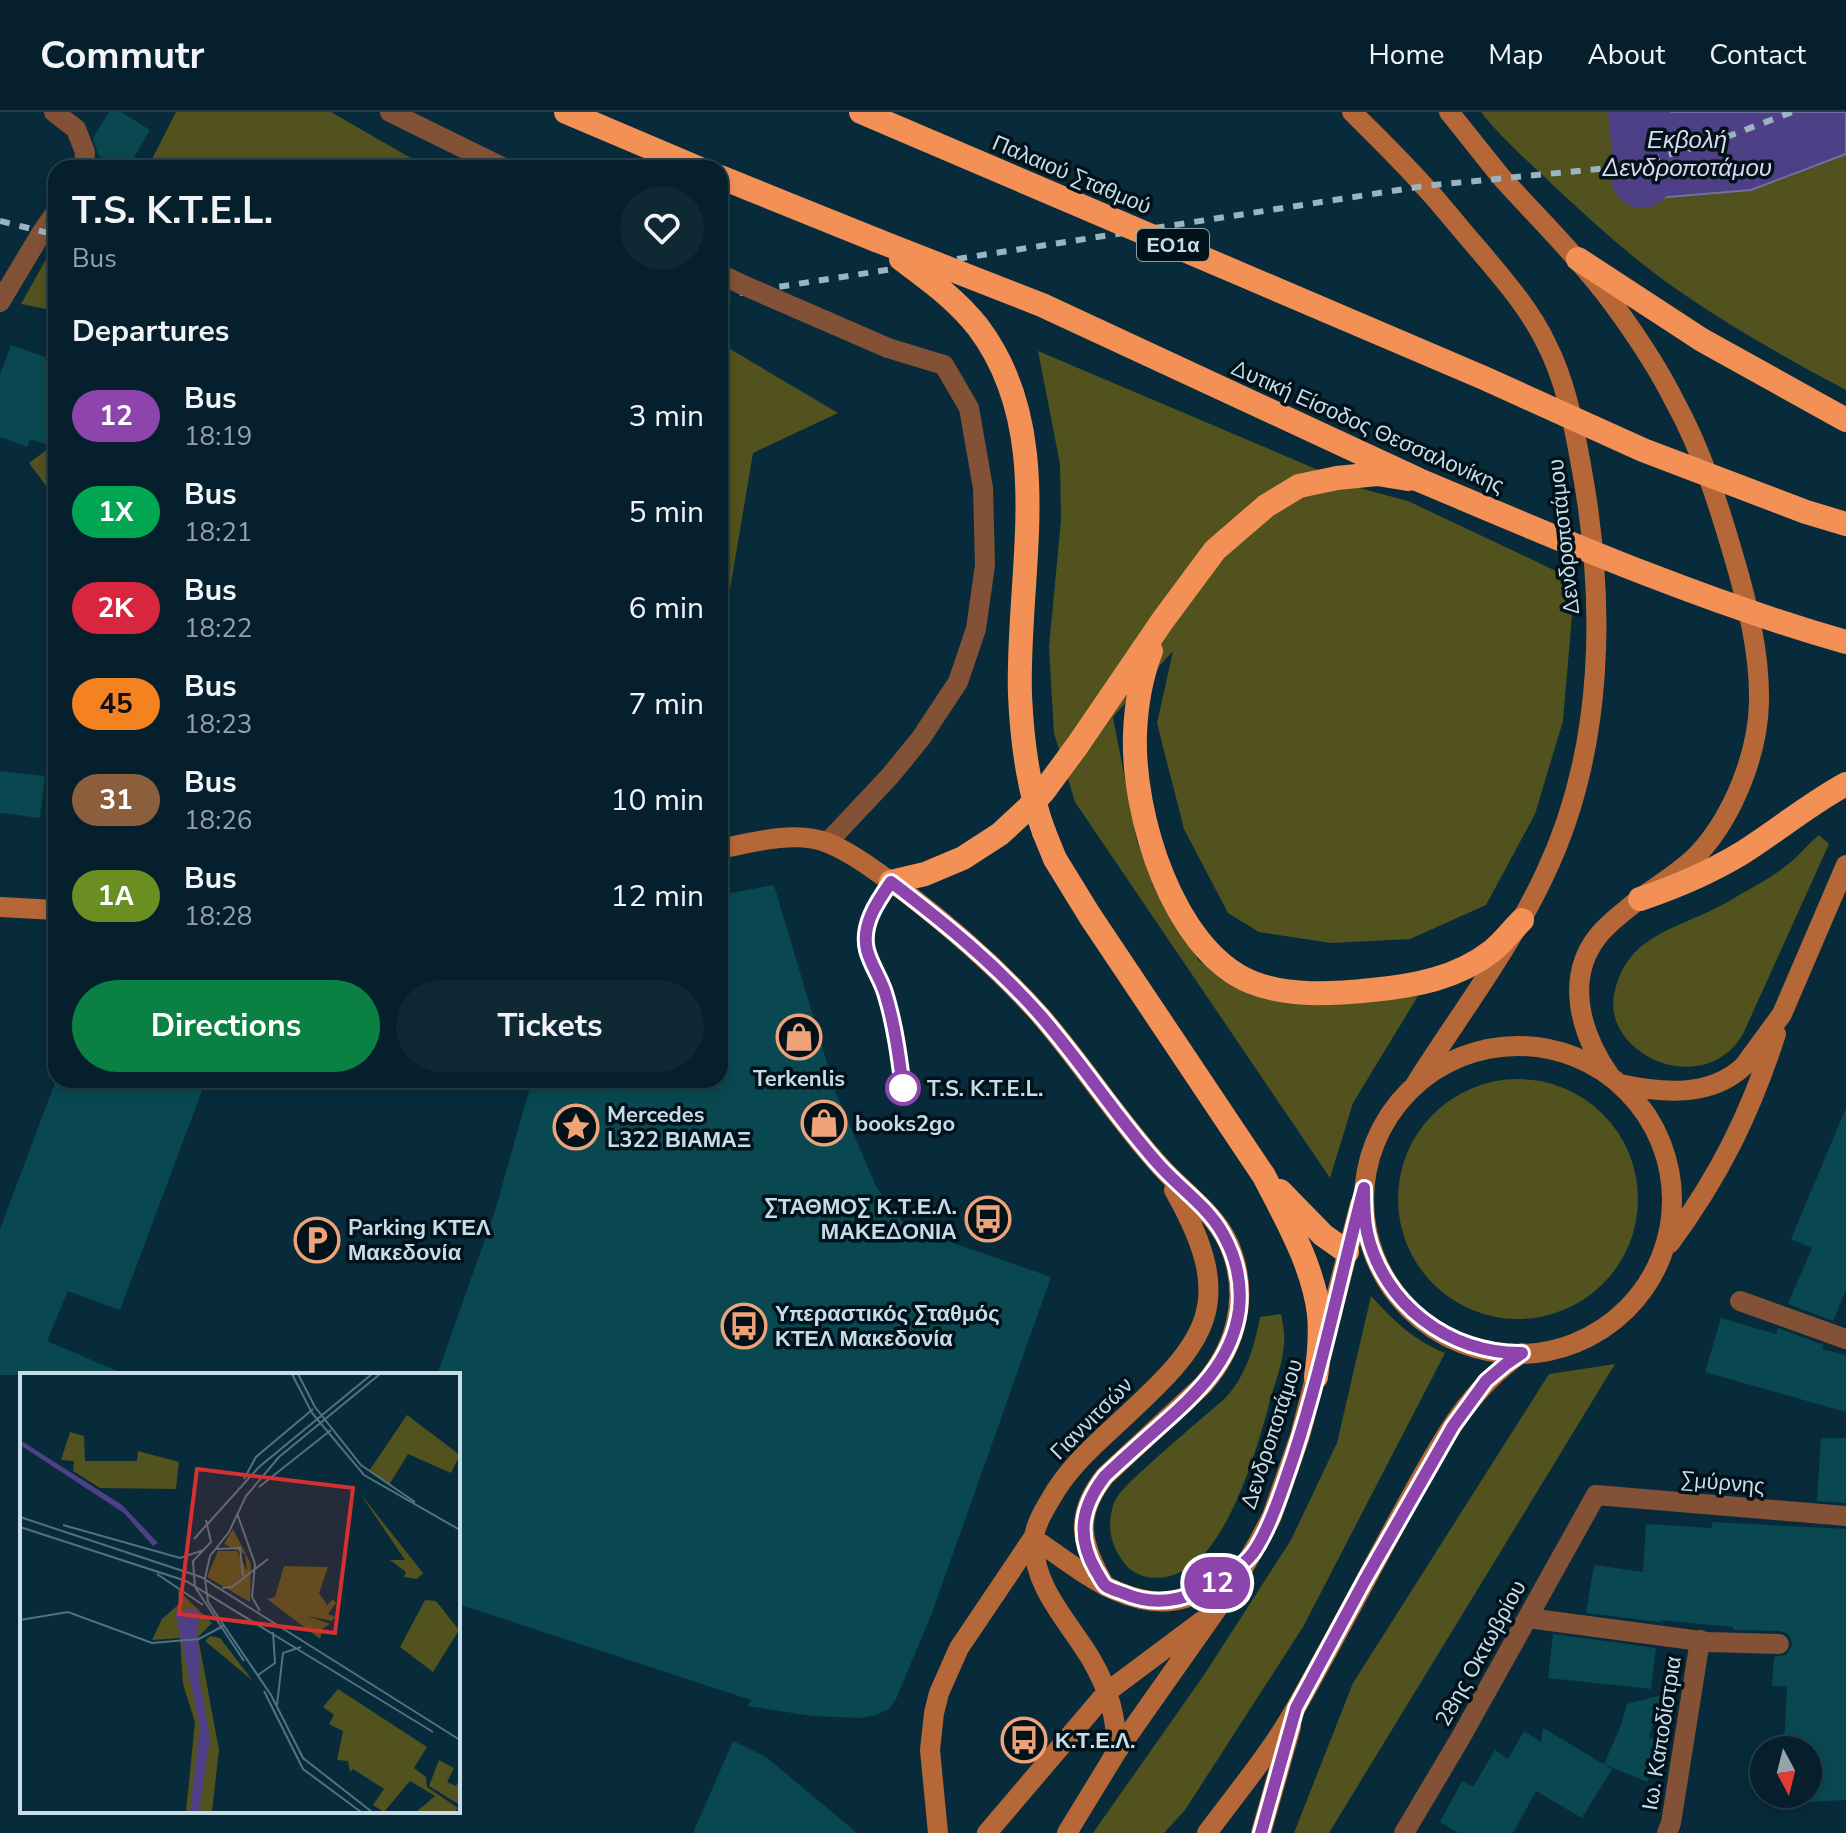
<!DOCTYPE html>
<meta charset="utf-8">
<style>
:root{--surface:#05202c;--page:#0e2834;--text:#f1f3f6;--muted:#97a3a9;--line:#263e48;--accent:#0b8043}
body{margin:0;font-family:"Nunito Sans",sans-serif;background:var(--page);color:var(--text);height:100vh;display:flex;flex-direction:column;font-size:30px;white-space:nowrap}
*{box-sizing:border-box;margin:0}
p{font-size:26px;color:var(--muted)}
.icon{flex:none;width:44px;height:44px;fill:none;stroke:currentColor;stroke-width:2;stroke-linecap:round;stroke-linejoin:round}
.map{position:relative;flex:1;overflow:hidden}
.drawer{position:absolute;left:48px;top:48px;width:680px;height:928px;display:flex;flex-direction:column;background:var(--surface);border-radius:24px;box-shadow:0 4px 12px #0003,0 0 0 2px var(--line)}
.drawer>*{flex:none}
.badge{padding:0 16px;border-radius:26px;font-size:28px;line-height:52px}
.needle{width:52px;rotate:173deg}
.fabs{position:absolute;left:1750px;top:1624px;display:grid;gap:16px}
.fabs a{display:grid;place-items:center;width:72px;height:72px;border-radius:50%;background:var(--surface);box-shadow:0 4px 12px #0003,0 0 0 2px var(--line);font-size:40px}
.map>.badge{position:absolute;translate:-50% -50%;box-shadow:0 0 0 4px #fff}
h2{padding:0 24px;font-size:30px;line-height:72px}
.round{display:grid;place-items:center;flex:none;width:84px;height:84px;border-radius:42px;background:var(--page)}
.head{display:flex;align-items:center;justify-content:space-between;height:136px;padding:0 24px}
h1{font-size:38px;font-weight:700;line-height:60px}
.cta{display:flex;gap:16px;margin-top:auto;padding:16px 24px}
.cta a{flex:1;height:92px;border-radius:48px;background:var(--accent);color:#fff;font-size:32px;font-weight:700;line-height:92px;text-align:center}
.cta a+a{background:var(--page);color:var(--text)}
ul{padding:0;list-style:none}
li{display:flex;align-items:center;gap:24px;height:96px;padding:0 24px}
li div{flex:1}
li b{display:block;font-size:30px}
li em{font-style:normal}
li .badge{min-width:88px;font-weight:700;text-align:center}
header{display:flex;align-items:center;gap:48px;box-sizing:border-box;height:112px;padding:0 40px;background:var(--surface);border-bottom:2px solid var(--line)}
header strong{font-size:38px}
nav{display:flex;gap:44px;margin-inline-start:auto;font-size:28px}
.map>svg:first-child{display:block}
</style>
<header>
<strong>Commutr</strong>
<nav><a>Home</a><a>Map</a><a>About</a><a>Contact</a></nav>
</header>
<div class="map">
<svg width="1846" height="1721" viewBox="0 0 1846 1721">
<rect width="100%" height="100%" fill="#072b3a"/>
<!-- green -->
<path fill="#51521d" d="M 176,0 L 331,0 L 428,56 L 144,56 L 149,53 Z
M 1481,0 L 1846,0 L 1846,278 C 1790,248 1734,217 1682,181 C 1636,150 1595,112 1555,75 C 1530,51 1502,27 1481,0 Z
M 50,140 L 56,141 L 56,199 L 21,192 Z
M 720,231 L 838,301 L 753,341 L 720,537 Z
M 1038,239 L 1363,377 L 1408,389 L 1575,468 L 1563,609 L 1535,702 L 1486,793 L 1410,827 L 1331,831 L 1259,820 L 1228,801 L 1184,717 L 1157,611 L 1173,539 L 1113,605 L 1137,730 L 1167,798 L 1199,849 L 1254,883 L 1389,887 L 1418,884 L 1353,991 L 1330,1066 L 1075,690 L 1054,621 L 1049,535 L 1061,408 L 1060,352 Z
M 56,331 L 56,387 L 29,351 Z
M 1819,723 L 1829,732 L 1743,922 C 1703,990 1598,941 1615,878 C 1626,835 1655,823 1692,807 C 1709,800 1725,792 1741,782 C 1759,772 1777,762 1792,749 C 1801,741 1809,731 1819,723 Z
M1398 1087a120 120 0 1 1 240 0a120 120 0 1 1-240 0Z
M 1371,1184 C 1394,1209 1413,1228 1445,1241 L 1303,1515 L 1185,1698 L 1164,1721 L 1093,1721 L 1204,1563 L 1291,1428 L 1337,1331 Z
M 1281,1202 C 1283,1212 1285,1222 1284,1232 C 1283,1250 1276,1268 1271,1285 C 1258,1334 1233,1422 1192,1453 C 1178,1463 1164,1468 1147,1465 C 1132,1462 1123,1452 1116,1438 C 1109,1424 1108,1407 1114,1391 C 1119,1379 1132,1368 1142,1359 C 1161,1341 1181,1324 1201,1307 C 1211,1298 1224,1289 1232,1278 C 1248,1257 1255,1231 1260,1205 Z
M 1615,1252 L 1329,1721 L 1294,1721 L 1353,1571 L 1549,1262 Z"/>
<!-- water -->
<path fill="#4e4087" stroke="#726fa4" stroke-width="2" d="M 1640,0 L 1846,0 L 1846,42 L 1751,78 L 1645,87 Z"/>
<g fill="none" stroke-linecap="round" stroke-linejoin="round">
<!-- river -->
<path stroke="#4e4087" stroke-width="62" d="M 1639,0 L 1644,50 L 1642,65"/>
</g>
<!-- building -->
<path fill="#094851" d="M 109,0 L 121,0 L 150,18 L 128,56 L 119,56 L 98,43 L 93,26 Z
M 11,233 L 56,249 L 56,311 L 48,333 L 30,327 L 27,335 L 0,325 L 0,263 Z
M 0,659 L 45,664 L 40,706 L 0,701 Z
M 774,773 L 836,981 L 876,1074 L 887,1091 L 903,1110 L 913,1117 L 1051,1165 L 932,1501 L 896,1587 L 889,1597 L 876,1603 L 862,1606 L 812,1604 L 748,1594 L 751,1588 L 458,1492 L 458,1263 L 437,1263 L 495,1099 L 532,968 L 720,968 L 720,783 Z
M 56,968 L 206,968 L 120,1198 L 68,1179 L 47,1229 L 127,1263 L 0,1263 L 0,1117 Z
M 1846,996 L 1846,1178 L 1833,1209 L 1788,1192 L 1812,1136 L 1791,1127 Z
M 1721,1206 L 1776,1222 L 1778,1216 L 1824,1233 L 1822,1237 L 1846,1243 L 1846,1300 L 1705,1260 Z
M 1821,1326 L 1846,1326 L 1846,1391 L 1817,1389 Z
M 1712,1410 L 1846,1417 L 1846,1688 L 1809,1690 L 1808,1638 L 1784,1638 L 1787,1574 L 1772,1574 L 1774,1545 L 1786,1543 L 1792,1533 L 1791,1527 L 1786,1521 L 1779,1519 L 1733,1518 L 1733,1515 L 1660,1508 L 1660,1510 L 1586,1501 L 1594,1453 L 1643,1460 L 1646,1412 L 1712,1416 Z
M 1553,1522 L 1656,1536 L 1651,1577 L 1548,1566 Z
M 1662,1583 L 1649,1625 L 1664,1631 L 1647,1670 L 1604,1652 L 1621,1613 L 1627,1592 Z
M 1543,1616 L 1612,1657 L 1582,1706 L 1536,1679 L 1513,1721 L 1458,1721 L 1440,1710 L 1462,1669 L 1473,1675 L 1495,1638 L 1508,1647 L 1524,1619 L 1541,1630 Z
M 733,1629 L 766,1645 L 857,1721 L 693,1721 Z"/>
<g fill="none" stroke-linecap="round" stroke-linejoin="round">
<!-- street -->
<path stroke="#835135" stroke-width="20" d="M 54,0 L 76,17 L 85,40 L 84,56
M 390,0 L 504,56
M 720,162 L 743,173
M 0,190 L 42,120 L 56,100
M 827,731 L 890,664 L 921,626 L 958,570 L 976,517 L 985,453 L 983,376 L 969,296 L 944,253 L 888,236
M 1740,1189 L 1846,1227
M 1528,1506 L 1708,1530 L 1779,1532
M 1404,1721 L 1461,1625 L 1596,1383 L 1846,1404
M 1667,1721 L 1671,1711 L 1700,1528"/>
<!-- secondary -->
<path stroke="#b66737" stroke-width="20" d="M 1352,0 C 1376,24 1401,48 1424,74 C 1443,94 1460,117 1479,138 C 1504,168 1529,196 1546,231 C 1566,270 1573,310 1581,353 C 1606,488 1605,636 1545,762 C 1510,837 1459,903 1415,973
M 1449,0 C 1467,22 1484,44 1502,66 C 1540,108 1580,147 1614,193 C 1636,223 1658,256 1675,290 C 1701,337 1718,391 1733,442 C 1747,489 1760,541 1759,590 C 1758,641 1734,702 1700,740 C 1683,759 1659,772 1638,788 C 1625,799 1609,810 1598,824 C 1564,867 1581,923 1610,964
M 720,737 C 752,730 797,718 828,731 C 855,742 881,763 905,780 C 953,817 999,857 1040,903 C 1082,951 1117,1007 1161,1055 C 1187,1084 1221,1104 1233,1143 C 1248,1189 1235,1237 1203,1273 L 1105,1364 C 1073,1404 1081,1433 1105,1474
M 0,795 L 56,798
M1364 1088a154 154 0 1 1 308 0a154 154 0 1 1-308 0Z
M 1620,972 C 1661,981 1710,986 1744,954 L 1782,902 L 1846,753
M 1670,1131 C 1720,1063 1750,1002 1776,922
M 1033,1426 C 1077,1455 1129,1503 1186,1486 C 1206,1480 1224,1466 1240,1454
M 1117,1639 C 1116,1603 1109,1578 1091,1547 C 1069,1510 1032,1474 1034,1428 C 1034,1412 1048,1392 1056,1378 C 1073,1352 1095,1332 1118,1311 C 1206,1230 1240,1194 1174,1078
M 938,1721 L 930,1638 L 934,1601 L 939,1581 L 959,1536 L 1033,1426
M 987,1721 L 1107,1580 L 1202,1509
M 1067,1721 L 1117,1639 L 1231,1477 L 1259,1429 L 1272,1404 L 1300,1324 L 1360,1092
M 1207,1721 C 1238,1679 1273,1638 1298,1592 C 1332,1532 1364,1471 1397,1410 C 1431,1349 1462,1281 1522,1241
M 1261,1721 L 1291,1615"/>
<!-- highway -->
<path stroke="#f39056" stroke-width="24" d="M 566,0 L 698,56
M 720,65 L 876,128
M 1578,147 L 1702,228 L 1846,308
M 1151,539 C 1141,565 1136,594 1135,622 C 1132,701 1172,837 1251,870 C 1288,885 1333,882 1372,878 C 1415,874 1457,866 1492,839 C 1503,830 1512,818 1522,808
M 1044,720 L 1055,747 L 1090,804 L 1264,1064 C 1286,1107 1313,1153 1319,1202 C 1321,1223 1319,1244 1316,1265
M 891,770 L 925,762 L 963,746 L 1000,722 L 1028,696 L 1043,680 L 1077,634 L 1163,508 L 1215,438 L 1266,394 L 1299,374 L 1337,366 L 1377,362 L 1408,367
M 1640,787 C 1676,775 1709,761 1742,741 C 1777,719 1809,692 1846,672
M 1280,1079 L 1323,1123 L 1347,1140"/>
<!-- rail -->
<path stroke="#9ab4c1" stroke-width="6" stroke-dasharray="10 10" stroke-linecap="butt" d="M 0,109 L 56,123
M 720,184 L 1424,74 L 1629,54 L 1716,29 L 1792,0"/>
<!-- street-bridge -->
<path stroke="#835135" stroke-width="20" d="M 743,173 L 888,236"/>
<!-- highway-bridge -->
<path stroke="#f39056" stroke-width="24" d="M 861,0 L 1484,266 L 1643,338 L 1806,400 L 1846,412
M 876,128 L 1042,193 L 1419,368 C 1559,427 1699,488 1846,530
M 901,147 C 929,168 956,187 978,215 C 1058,321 1016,462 1020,583 C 1022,629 1028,677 1044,720"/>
</g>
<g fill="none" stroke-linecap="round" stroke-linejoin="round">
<!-- line casing -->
<g stroke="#fff" stroke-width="18">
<path id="line" d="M 903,976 C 899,945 895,914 886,884 C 882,868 871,854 867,838 C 861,813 877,790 891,770 C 945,811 996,853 1040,903 C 1083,952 1118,1008 1161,1055 C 1182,1078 1208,1095 1223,1122 C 1236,1145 1242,1171 1239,1198 C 1232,1250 1196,1282 1159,1315 C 1141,1331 1123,1347 1105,1364 C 1081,1395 1076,1424 1096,1459 C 1099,1463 1102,1471 1106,1474 C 1110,1477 1118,1479 1123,1481 C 1162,1498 1197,1485 1230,1461 C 1238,1456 1247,1449 1253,1441 C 1270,1417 1283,1375 1293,1346 C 1322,1258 1340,1166 1364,1076 C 1364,1091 1364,1105 1367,1120 C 1383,1192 1449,1242 1522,1241 L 1506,1252 L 1486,1269 L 1453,1314 L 1365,1468 L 1296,1596 L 1261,1721"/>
</g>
<!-- line -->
<use href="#line" stroke="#8e44ad" stroke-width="12"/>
</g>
<!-- icons -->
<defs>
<g id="shop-ring" transform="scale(2.3)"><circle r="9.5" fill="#02121a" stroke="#efa378" stroke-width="1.5"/><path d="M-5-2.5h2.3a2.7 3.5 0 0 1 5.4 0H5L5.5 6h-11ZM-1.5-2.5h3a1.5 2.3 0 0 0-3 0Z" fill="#efa378"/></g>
<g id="sight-ring" transform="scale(2.3)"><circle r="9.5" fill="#02121a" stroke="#efa378" stroke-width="1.5"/><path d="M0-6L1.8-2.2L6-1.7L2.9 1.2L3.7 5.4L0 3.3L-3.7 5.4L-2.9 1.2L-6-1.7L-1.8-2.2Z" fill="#efa378"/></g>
<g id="bus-ring" transform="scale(2.3)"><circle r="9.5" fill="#02121a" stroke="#efa378" stroke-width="1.5"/><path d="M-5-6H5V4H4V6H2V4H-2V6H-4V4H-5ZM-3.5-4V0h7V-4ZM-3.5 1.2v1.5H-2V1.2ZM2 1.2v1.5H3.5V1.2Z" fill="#efa378"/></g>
<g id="parking-ring" transform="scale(2.3)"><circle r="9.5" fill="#02121a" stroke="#efa378" stroke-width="1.5"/><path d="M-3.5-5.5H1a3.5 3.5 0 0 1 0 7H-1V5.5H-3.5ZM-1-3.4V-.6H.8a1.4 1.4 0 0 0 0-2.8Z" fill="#efa378"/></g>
</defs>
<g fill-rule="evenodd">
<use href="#shop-ring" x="799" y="925"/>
<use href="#shop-ring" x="824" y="1011"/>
<use href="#sight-ring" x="576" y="1015"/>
<use href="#bus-ring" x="988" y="1107"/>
<use href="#parking-ring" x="317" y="1128"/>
<use href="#bus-ring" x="744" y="1214"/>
<use href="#bus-ring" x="1024" y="1628"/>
</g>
<!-- markers -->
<circle fill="#fff" stroke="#8e44ad" stroke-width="4" cx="903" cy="976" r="16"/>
<g text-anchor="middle" stroke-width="7" stroke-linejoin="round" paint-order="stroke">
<!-- shield labels -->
<rect fill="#02121a" stroke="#8ba0ab" stroke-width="2" x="1137" y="117" width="72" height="32" rx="6"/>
<g font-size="20" font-weight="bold" fill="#c6dde9">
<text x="1173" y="140">ΕΟ1α</text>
</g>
<!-- street labels -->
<g font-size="22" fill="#c6dde9" stroke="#02121a">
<text transform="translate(1072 62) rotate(23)" y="8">Παλαιού Σταθμού</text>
<text transform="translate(1368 314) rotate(24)" y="8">Δυτική Είσοδος Θεσσαλονίκης</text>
<text transform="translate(1563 425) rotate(-96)" y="8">Δενδροποτάμου</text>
<text transform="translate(1091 1306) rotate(-45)" y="8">Γιαννιτσών</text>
<text transform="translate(1271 1322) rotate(-72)" y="8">Δενδροποτάμου</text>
<text transform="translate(1723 1370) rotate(5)" y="8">Σμύρνης</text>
<text transform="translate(1480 1541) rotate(-61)" y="8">28ης Οκτωβρίου</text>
<text transform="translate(1661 1621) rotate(-81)" y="8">Ιω. Καποδίστρια</text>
</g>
<!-- poi labels -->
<g font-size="22" font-weight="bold" fill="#c6dde9" stroke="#02121a" text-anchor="start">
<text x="799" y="974" text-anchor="middle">Terkenlis</text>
<text x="607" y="1010">Mercedes<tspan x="607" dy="25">L322 ΒΙΑΜΑΞ</tspan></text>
<text x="855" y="1019">books2go</text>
<text x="957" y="1102" text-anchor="end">ΣΤΑΘΜΟΣ Κ.Τ.Ε.Λ.<tspan x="957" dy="25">ΜΑΚΕΔΟΝΙΑ</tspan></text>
<text x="348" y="1123">Parking ΚΤΕΛ<tspan x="348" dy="25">Μακεδονία</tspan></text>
<text x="775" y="1209">Υπεραστικός Σταθμός<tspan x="775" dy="25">ΚΤΕΛ Μακεδονία</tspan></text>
<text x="1055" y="1636">Κ.Τ.Ε.Λ.</text>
</g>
<!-- stop labels -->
<g font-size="22" font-weight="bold" fill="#c6dde9" stroke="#02121a" text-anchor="start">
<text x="927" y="984">T.S. K.T.E.L.</text>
</g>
<!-- water labels -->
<g font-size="24" font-style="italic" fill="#dad9ee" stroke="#02121a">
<text x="1687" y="36">Εκβολή<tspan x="1687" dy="28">Δενδροποτάμου</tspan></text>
</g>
</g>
<!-- overview -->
<g transform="translate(20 1261)">
<rect width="440" height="440" fill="#072b3a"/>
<path d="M 387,42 L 440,82 L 431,100 L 388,81 L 369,112 L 349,98 ZM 50,59 L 64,63 L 65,88 L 117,88 L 118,78 L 159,89 L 156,116 L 80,115 L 53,98 L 54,88 L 41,87 ZM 339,119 L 403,200 L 397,206 L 384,204 L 386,199 L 370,187 L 385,187 ZM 213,156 L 231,191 L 230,229 L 187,204 L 198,178 L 217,178 L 227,198 L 225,181 L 204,171 ZM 264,193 L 308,194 L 299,220 L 307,232 L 313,226 L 316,230 L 308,241 L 315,244 L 312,248 L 287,243 L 310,251 L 303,255 L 300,266 L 247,226 L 255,224 ZM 158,217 L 192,250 L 178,264 L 199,377 L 192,439 L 166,439 L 175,349 L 163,311 L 160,265 L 132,267 L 142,246 L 159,231 ZM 405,227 L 416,228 L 439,257 L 413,299 L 380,274 ZM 190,263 L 200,265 L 233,308 L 185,268 ZM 318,316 L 407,374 L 394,395 L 406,404 L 407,414 L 438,435 L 435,439 L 396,439 L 415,423 L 390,408 L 364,439 L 353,432 L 364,416 L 333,396 L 330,399 L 328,388 L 317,387 L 323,358 L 309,351 L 314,342 L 303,334 ZM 419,387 L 434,395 L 427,409 L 436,413 L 440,405 L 440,432 L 409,413 Z" fill="#51521d"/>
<path d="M 0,67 L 102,132 L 138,170 L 133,173 L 104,140 L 0,72 ZM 177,236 L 180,308 L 190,365 L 179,439 L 170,439 L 180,353 L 155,239 Z" fill="#4e4087"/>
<path fill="none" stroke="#4e4087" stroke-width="4" d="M 175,265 L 177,238"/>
<path fill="none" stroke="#537280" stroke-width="2" d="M 272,1 L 292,40 L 344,102 L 440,157M 278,1 L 295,34 L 341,92 L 395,129M 224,106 L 236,84 L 293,36M 239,114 L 311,57M 217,140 L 235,191 L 232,224 L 240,238M 0,144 L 181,204 L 440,367M 186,147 L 191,169 L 173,188 L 175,214 L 224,288M 43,152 L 160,185 L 184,177M 0,154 L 166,208 L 413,359M 174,166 L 239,94 L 352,1M 195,176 L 220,175 L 223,203M 137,201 L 183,232M 202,215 L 212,214 L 248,186M 0,247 L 48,239 L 132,270 L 179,266 L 203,253M 238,302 L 255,290 L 253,259M 244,318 L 283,396 L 341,439M 257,332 L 263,280 L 281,274M 352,439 L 283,385 L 251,322 L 188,229 L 185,205 L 190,183 L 209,159 L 226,123 L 259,84 L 360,1"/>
<path fill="#d53132" fill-opacity="0.15" stroke="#d53132" stroke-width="4" d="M 177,96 L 333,115 L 315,260 L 159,241 Z"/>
<rect width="440" height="440" fill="none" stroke="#c6dde9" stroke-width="4"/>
</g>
</svg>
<div class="fabs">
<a><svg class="needle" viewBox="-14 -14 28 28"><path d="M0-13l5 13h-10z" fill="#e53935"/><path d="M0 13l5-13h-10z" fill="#97a3a9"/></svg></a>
</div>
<b class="badge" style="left:1217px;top:1471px;background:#8e44ad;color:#fff">12</b>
<section class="drawer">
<div class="head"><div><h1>T.S. K.T.E.L.</h1><p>Bus</p></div><a class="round"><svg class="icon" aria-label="heart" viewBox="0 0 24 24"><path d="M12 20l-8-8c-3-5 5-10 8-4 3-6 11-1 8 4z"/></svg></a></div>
<h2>Departures</h2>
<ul>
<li><span class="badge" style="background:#8e44ad;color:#fff">12</span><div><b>Bus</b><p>18:19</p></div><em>3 min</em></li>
<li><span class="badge" style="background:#00a651;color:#fff">1Χ</span><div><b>Bus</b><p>18:21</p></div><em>5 min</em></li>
<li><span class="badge" style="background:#d7263d;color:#fff">2Κ</span><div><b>Bus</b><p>18:22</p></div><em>6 min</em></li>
<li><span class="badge" style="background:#f58220;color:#111">45</span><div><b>Bus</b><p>18:23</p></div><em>7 min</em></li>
<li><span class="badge" style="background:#8b5e3c;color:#fff">31</span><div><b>Bus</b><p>18:26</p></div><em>10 min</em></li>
<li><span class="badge" style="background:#6b8e23;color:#fff">1Α</span><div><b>Bus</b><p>18:28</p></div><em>12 min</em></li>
</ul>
<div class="cta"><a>Directions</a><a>Tickets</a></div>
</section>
</div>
